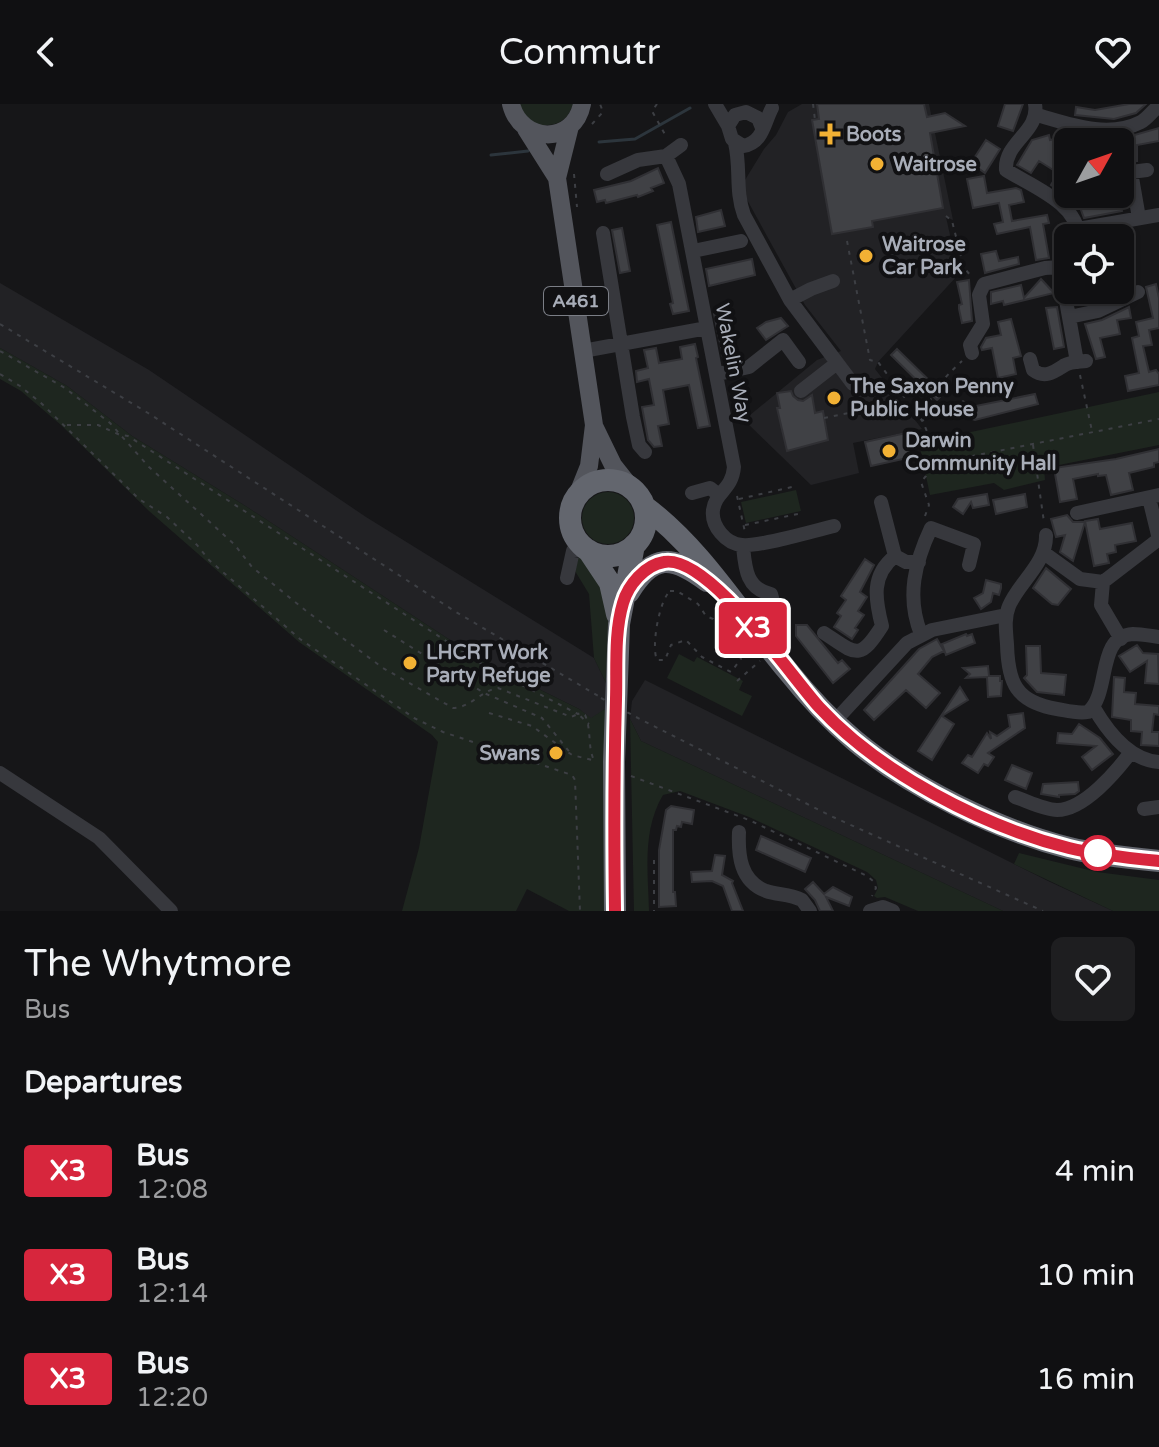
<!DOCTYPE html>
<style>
:root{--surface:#101012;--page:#1e1e20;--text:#f1f3f6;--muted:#9c9d9f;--line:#303032}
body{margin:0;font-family:"Varela Round",sans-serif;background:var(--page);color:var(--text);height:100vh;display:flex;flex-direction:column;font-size:30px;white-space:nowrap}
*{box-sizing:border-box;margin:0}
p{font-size:26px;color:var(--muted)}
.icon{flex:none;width:44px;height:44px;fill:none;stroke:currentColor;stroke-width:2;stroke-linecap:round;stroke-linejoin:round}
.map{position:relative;height:807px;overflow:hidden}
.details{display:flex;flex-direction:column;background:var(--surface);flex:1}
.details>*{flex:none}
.badge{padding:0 16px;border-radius:6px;font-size:28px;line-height:52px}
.needle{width:52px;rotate:50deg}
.fabs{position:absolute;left:1054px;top:24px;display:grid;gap:16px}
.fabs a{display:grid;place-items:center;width:80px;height:80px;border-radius:12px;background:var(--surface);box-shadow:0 2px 6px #0004,0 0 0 2px var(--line);font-size:40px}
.map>.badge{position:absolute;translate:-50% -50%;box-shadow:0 0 0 4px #fff}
h2{padding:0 24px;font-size:30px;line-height:72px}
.round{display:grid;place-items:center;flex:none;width:84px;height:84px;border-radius:12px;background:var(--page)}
.overview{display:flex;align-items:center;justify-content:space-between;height:136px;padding:0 24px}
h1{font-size:38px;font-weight:600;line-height:60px}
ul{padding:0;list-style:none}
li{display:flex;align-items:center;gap:24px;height:104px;padding:0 24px}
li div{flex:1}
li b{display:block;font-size:30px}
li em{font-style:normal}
li .badge{min-width:88px;font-weight:700;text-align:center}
header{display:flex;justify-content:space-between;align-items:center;height:104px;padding:0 24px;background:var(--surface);font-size:36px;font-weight:600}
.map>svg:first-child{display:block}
</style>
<header><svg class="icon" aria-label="back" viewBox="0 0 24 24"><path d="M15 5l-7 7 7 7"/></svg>Commutr<svg class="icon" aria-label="heart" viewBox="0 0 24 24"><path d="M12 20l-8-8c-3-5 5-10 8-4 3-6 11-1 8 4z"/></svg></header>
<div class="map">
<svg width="1159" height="807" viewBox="0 0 1159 807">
<rect width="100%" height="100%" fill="#161618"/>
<!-- built -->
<path fill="#222225" d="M 802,0 L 929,0 L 953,116 L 946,113 L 958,167 L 957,172 L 878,258 L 875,265 L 922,325 L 853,339 L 859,369 L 811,381 L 744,316 L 817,256 L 841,247 L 805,201 L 745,92 L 745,76 L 764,45 L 776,31 L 788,8 Z
M 0,179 L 149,266 L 366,413 L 594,554 L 608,583 L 608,603 L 591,615 L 579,605 L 482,557 L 247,403 L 132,332 L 67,282 L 0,244 Z
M 645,576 L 1048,777 L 1113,807 L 1003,807 L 641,637 L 630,615 L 632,597 Z"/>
<!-- green -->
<path fill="#1e261f" d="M 518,0 L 573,0 C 567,21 550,24 531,19 Z
M 0,244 L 67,282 L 132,332 L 247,403 L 482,557 L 579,605 L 591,614 L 608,603 L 608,583 L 594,554 L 589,490 L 575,467 L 579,451 L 601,475 L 609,513 L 608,807 L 569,807 L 527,785 L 516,807 L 402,807 L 419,744 L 438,638 L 432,631 L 299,538 L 149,407 L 61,321 L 21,287 L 0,275 Z
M 1159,288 L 1159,341 L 1044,364 L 1045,376 L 1004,386 L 994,379 L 930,391 L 919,339 Z
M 796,386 L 801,407 L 746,419 L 741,398 Z
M582 414a26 26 0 1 1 52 0a26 26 0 1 1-52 0Z
M 679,550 L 694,558 L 697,553 L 743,577 L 739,586 L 752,592 L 742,612 L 667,574 Z
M 630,615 L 641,637 L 1003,807 L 918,807 L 885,793 L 877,794 L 874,792 L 878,784 L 876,776 L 867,768 L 749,713 L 680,687 L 663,691 C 642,726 648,768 649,807 L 634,807 Z
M 1019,749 L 1097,768 L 1159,776 L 1159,807 L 1113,807 L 1014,760 Z"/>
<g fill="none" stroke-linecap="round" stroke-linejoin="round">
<!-- stream -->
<path stroke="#2c353c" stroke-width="3" d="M 599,38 L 635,35 L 690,4
M 491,51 L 528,47"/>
</g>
<!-- building -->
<path fill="#404145" stroke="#303034" stroke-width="2" d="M 817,0 L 924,0 L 927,13 L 945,9 L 965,22 L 930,29 L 943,104 L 872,117 L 873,123 L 832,130 L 812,16 L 819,15 Z
M 1005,0 L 1023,0 L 1013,27 L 998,22 Z
M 1129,0 L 1146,0 L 1136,9 L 1114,15 L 1075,11 L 1076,3 L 1095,6 Z
M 1159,24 L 1159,37 L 1137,41 L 1137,57 L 1120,58 L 1120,45 L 1126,44 L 1124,34 Z
M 1049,31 L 1050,36 L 1068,32 L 1068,85 L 1065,91 L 1051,81 L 1058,69 L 1039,57 L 1031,69 L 1017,61 L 1032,36 Z
M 986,36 L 1000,45 L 985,69 L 971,59 Z
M 658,64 L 664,79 L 651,84 L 653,87 L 638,93 L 637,91 L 606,99 L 605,96 L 597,98 L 594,86 L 631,77 Z
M 984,72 L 987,89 L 1016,84 L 1021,86 L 1024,98 L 1009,101 L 1012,117 L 1047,111 L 1049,119 L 1043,120 L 1049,154 L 1036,156 L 1030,123 L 997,130 L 994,120 L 1003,118 L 999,99 L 973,104 L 967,75 Z
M 1119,92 L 1122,107 L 1084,114 L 1078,98 Z
M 721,106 L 725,122 L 698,128 L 696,113 Z
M 671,118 L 689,207 L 673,210 L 670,200 L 673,199 L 657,121 Z
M 622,124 L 630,167 L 620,169 L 612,126 Z
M 996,147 L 999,157 L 1018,153 L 1019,160 L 985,169 L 981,150 Z
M 752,155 L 755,171 L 709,182 L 706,165 Z
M 1041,175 L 1054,189 L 1004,201 L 1003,197 L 991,200 L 991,188 L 1021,181 L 1024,194 Z
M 969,176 L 972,217 L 962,219 L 959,205 L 959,201 L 962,200 L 957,178 Z
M 1156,180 L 1159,194 L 1159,224 L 1149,226 L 1152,241 L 1143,242 L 1149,268 L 1156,266 L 1159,270 L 1159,281 L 1128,287 L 1125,272 L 1139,269 L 1132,234 L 1139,232 L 1136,218 L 1153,214 L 1146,183 Z
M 1057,203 L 1064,243 L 1054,245 L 1046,204 Z
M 1129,203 L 1131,214 L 1117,216 L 1120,230 L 1100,234 L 1105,253 L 1096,255 L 1085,220 L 1102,216 Z
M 726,208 L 737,255 L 724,258 L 714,210 Z
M 781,214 L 788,222 L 766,236 L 757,224 L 766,218 Z
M 1011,215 L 1021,252 L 1013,254 L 1016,270 L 998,274 L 992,244 L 982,246 L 981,243 L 986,234 L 1001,231 L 998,218 Z
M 695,240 L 698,253 L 696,254 L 710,322 L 698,324 L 689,281 L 663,286 L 669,320 L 658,322 L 662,342 L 654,343 L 648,336 L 642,303 L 654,301 L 649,275 L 637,278 L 636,267 L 648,264 L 644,246 L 656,244 L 659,259 L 682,255 L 680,243 Z
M 897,245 L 943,290 L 937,296 L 891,251 Z
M 791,287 L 793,292 L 798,296 L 803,297 L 812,291 L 815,309 L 823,307 L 828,336 L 787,347 L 777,304 L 780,304 L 777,289 Z
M 1035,290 L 1038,300 L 975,316 L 951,308 L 963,297 L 971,303 Z
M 906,329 L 912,353 L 871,362 L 865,338 Z
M 1159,345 L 1159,358 L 1154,359 L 1154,363 L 1129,369 L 1133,386 L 1111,391 L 1106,371 L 1098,372 L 1098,370 L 1073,375 L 1077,395 L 1060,398 L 1054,364 L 1116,355 Z
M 987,390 L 989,401 L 973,404 L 971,398 L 963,410 L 953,403 L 958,395 Z
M 1025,390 L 1027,403 L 996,410 L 993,396 Z
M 1067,411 L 1073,418 L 1085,418 L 1073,457 L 1060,448 L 1065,431 L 1056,433 L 1051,415 Z
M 1098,415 L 1100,425 L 1132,419 L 1136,437 L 1115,441 L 1116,448 L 1107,450 L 1109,459 L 1094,462 L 1085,417 Z
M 865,455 L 874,461 L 860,488 L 867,493 L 858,507 L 864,511 L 855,524 L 858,526 L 852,535 L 834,523 L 841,512 L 837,509 L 846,496 L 841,492 Z
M 1046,464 L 1071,485 L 1058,501 L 1052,500 L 1033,484 Z
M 986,476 L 1001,480 L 1001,484 L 999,491 L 993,489 L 991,498 L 981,505 L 974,494 L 983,489 Z
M 796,521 L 807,521 L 838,559 L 842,556 L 850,565 L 833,579 L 796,532 Z
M 966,530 L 967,532 L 972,530 L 975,539 L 946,551 L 942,540 Z
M 937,535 L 944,547 L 932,553 L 918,570 L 940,589 L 926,604 L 906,586 L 874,616 L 864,606 L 919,545 Z
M 1137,541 L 1143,549 L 1158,550 L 1159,580 L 1145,579 L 1147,557 L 1130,568 L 1119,552 Z
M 1026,542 L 1040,542 L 1041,569 L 1066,571 L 1064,591 L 1037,588 L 1024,574 L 1027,571 Z
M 988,562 L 989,572 L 1000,572 L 1000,577 L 1002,577 L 1001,592 L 988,593 L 987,573 L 966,574 L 970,570 L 963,564 Z
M 1114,573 L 1125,574 L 1124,588 L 1136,589 L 1135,600 L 1159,602 L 1159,611 L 1154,610 L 1152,628 L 1159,628 L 1159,642 L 1141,641 L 1142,628 L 1131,627 L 1131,616 L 1112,613 Z
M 960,583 L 968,596 L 942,612 L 954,620 L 932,656 L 918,647 Z
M 1023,609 L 1025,624 L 988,649 L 994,653 L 988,662 L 984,660 L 978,669 L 962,659 L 968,651 L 972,653 L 987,629 L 991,635 L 990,628 L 997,632 L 1010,623 L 1008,611 Z
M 1079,620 L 1100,634 L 1113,650 L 1092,666 L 1082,653 L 1096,642 L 1057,639 L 1058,629 L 1072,630 Z
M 1012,661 L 1032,669 L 1026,685 L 1005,676 Z
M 1078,678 L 1079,687 L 1075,690 L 1059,691 L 1059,693 L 1041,690 L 1043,680 Z
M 671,702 L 694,706 L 692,720 L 682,718 L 681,723 L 677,722 L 676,726 L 673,726 L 673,788 L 675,788 L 676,802 L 659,803 L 659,746 L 666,706 Z
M 761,732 L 811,754 L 805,768 L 756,746 Z
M 715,751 L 725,752 L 722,771 L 733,777 L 732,779 L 743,807 L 732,807 L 723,782 L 712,777 L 692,778 L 691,768 L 712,767 Z
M 813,778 L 824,790 L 833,783 L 852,793 L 849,802 L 826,793 L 833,807 L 820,807 L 815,796 L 805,785 Z"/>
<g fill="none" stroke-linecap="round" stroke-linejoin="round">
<!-- path -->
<path stroke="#3d3f44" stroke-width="2" stroke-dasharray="4 6" stroke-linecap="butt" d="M 657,0 L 652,7 L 667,34
M 813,0 L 815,16
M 592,20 L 603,8 L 600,0
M 574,70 L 577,103
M 946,112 L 952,117 L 964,164 L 972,173
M 847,137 L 870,256 L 878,258 L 923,318 L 929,332 L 933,359
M 0,220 L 148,309 L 456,508 L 600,593
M 0,247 L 65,284 L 110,319 L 149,363 L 234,440 L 252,463 L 305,506 L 383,564 L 453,604 C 470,604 482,586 498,584 L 571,613 L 578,610 L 589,620
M 0,270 L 20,282 L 41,299 L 139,395 L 167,413 L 197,441 L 209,456 L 300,535 L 414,614 L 443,628 L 572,671 L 575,676 L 580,807
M 1080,271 L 1092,327
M 824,314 L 879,303
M 923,317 C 929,291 942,275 962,257
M 67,321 L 98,321 L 120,331 L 128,332 L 485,562 L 578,610 L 581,609 L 585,611 C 592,626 587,645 595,658
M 1033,341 L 1044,418
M 737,392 L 745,428
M 739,395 L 792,383
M 925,412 L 929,401 L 921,378 L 926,372 L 927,361 L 1159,315
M 745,421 L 798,410
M 670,487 L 677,487 L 698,500 L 706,512 L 713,515 L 718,521 L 728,540 L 738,548 L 741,555 L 731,568 L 702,553 L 686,536 L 671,541 L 665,556 L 657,556 C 651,543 659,497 670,487 Z
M 384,526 L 484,589 L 542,614 L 572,651
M 737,577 L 760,557
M 489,609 L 532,622 L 572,651 L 592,656
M 636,613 L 833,713 L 1043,807
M 631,672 L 749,716 L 867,772 L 873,777 L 876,784 L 872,792
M 654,756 L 654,807"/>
<!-- minor -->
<path stroke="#37383d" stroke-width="14" d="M 715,0 L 728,22 L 732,35 L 743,42 C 763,39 764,19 772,4
M 1035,0 C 1040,28 1004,38 1006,66 C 1031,82 1080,100 1078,134
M 1037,11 C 1069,20 1108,35 1141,18 C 1148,14 1152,7 1159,2
M 728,22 L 735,11 L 746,8 L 758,14 L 762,24
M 735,39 C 741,63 735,87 744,111 L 790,196 L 853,280
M 666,52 L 679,80 L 734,363 C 732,386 716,387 713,406 C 711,422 726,440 742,441 C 759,443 814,427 834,422
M 607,70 L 638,56 L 666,52 L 681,41
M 1139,114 L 1131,68 L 1147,66
M 1078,125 L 1159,111
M 603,129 L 633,313 L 639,341 L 645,348
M 693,147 L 741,137
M 1060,163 L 1077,258
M 790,196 L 811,185 L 833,177
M 1069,213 L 1098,207 L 1138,188
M 583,247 L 707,224
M 972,249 L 970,241 L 983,220 L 979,191 L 984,180 L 1045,164 L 1060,163 L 1068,155
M 1030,255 L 1033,266 C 1045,275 1054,268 1065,261 C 1070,258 1079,258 1086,257
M 718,270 L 749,263 L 783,236 L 799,258
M 801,287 L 837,259
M 692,389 L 710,384 L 719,391
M 881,398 L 895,452 L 906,458 L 919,458
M 1077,409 L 1159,391
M 1046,431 C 1047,459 1019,478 1009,502 C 1004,514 1006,527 1007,540 C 1008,579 1016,598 1057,605 C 1068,607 1078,610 1088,608 C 1111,589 1096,532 1133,530 C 1142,530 1151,532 1159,533
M 743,442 C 745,463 746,485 771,490 L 774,501
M 1044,449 L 1080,475 L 1103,478 L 1159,435 L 1149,394
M 567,474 L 573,447 L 585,445
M 1103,478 L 1101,501 L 1121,535
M 824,529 C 856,550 859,558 882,522 C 875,495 871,471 895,452
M 921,530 C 906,493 915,458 931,424 L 974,440 L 969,461
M 1094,604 C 1108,628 1130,656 1159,658
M 834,618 L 907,539 L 932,526 L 1006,511
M 0,669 L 99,734 L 171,807
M 1015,693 C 1027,697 1044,706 1057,706 C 1084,706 1116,668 1131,648
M 1144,705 L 1159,703
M 739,728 C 738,751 740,777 766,787 C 778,791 790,790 802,796 L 810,807
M 870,807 L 883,803 L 893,807"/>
<!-- major -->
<path stroke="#53555c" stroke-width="18" d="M 511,0 C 521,40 574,41 582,0
M 570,22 L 557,74 L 594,321 L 589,362 L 577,392
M 526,25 L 557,74
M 595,324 L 613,361 L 632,385"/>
<!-- highway -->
<path stroke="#63666e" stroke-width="22" d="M570 414a38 38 0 1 1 76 0a38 38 0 1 1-76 0Z
M 644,402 C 702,445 741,511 787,566 C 807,591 829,615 854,636 C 910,683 998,726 1069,744 C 1098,751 1129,754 1159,757
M 588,446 L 610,479 L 617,510
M 629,488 C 653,449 672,451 707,477
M 615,807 L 614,658 L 619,520 L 634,441"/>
<!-- path-bridge -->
<path stroke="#3d3f44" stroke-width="2" stroke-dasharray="4 6" stroke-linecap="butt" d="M 601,594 L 636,613"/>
</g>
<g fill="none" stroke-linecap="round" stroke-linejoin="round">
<!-- line casing -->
<g stroke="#fff" stroke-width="18">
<path id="line" d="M 615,807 C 614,736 614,666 616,595 C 617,564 614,529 623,499 C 628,481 645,461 664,458 C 708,450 790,571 819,603 C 880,669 982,722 1069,744 C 1098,751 1129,754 1159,757"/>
</g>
<!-- line -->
<use href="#line" stroke="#d7263d" stroke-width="12"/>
</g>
<!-- markers -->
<g fill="#f2b134" stroke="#111113" stroke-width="3">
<path d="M826 18h8v8h8v8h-8v8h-8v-8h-8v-8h8z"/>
<circle cx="877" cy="60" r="8"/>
<circle cx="866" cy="152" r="8"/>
<circle cx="834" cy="294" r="8"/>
<circle cx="889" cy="347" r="8"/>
<circle cx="410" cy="559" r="8"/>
<circle cx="556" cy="649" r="8"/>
</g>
<circle fill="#fff" stroke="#d7263d" stroke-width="4" cx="1098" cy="749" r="16"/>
<g text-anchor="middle" stroke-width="8" stroke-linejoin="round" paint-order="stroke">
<!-- shield labels -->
<rect fill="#111113" stroke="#7b7e86" stroke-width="2" x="544" y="183" width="64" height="28" rx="6"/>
<g font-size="18" font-weight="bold" fill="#a8adb8">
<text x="576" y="203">A461</text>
</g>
<!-- poi labels -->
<g font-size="20" font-weight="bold" fill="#a8adb8" stroke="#111113" text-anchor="start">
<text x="846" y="37">Boots</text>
<text x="893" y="67">Waitrose</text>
<text x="882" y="147">Waitrose<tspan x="882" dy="23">Car Park</tspan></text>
<text x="850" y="289">The Saxon Penny<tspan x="850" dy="23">Public House</tspan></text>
<text x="905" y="343">Darwin<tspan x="905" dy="23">Community Hall</tspan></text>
<text x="426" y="555">LHCRT Work<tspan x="426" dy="23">Party Refuge</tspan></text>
<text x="540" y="656" text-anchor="end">Swans</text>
</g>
<!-- street labels -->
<g font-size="20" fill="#a8adb8" stroke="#111113">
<text transform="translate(734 259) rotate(79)" y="7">Wakelin Way</text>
</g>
</g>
</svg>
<div class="fabs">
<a><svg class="needle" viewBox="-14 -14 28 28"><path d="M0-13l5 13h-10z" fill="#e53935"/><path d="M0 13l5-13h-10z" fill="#9c9d9f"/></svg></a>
<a><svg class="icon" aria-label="locate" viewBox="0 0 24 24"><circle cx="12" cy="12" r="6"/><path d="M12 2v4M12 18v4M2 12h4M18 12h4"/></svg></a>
</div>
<b class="badge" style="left:753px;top:524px;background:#d7263d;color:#fff">X3</b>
</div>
<section class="details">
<div class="overview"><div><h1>The Whytmore</h1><p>Bus</p></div><a class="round"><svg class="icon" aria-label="heart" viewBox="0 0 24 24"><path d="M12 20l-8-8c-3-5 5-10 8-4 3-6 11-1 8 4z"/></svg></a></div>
<h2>Departures</h2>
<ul>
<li><span class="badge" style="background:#d7263d;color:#fff">X3</span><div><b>Bus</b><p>12:08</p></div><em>4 min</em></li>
<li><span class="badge" style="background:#d7263d;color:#fff">X3</span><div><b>Bus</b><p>12:14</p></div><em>10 min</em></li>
<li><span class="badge" style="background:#d7263d;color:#fff">X3</span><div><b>Bus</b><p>12:20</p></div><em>16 min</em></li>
</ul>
</section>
